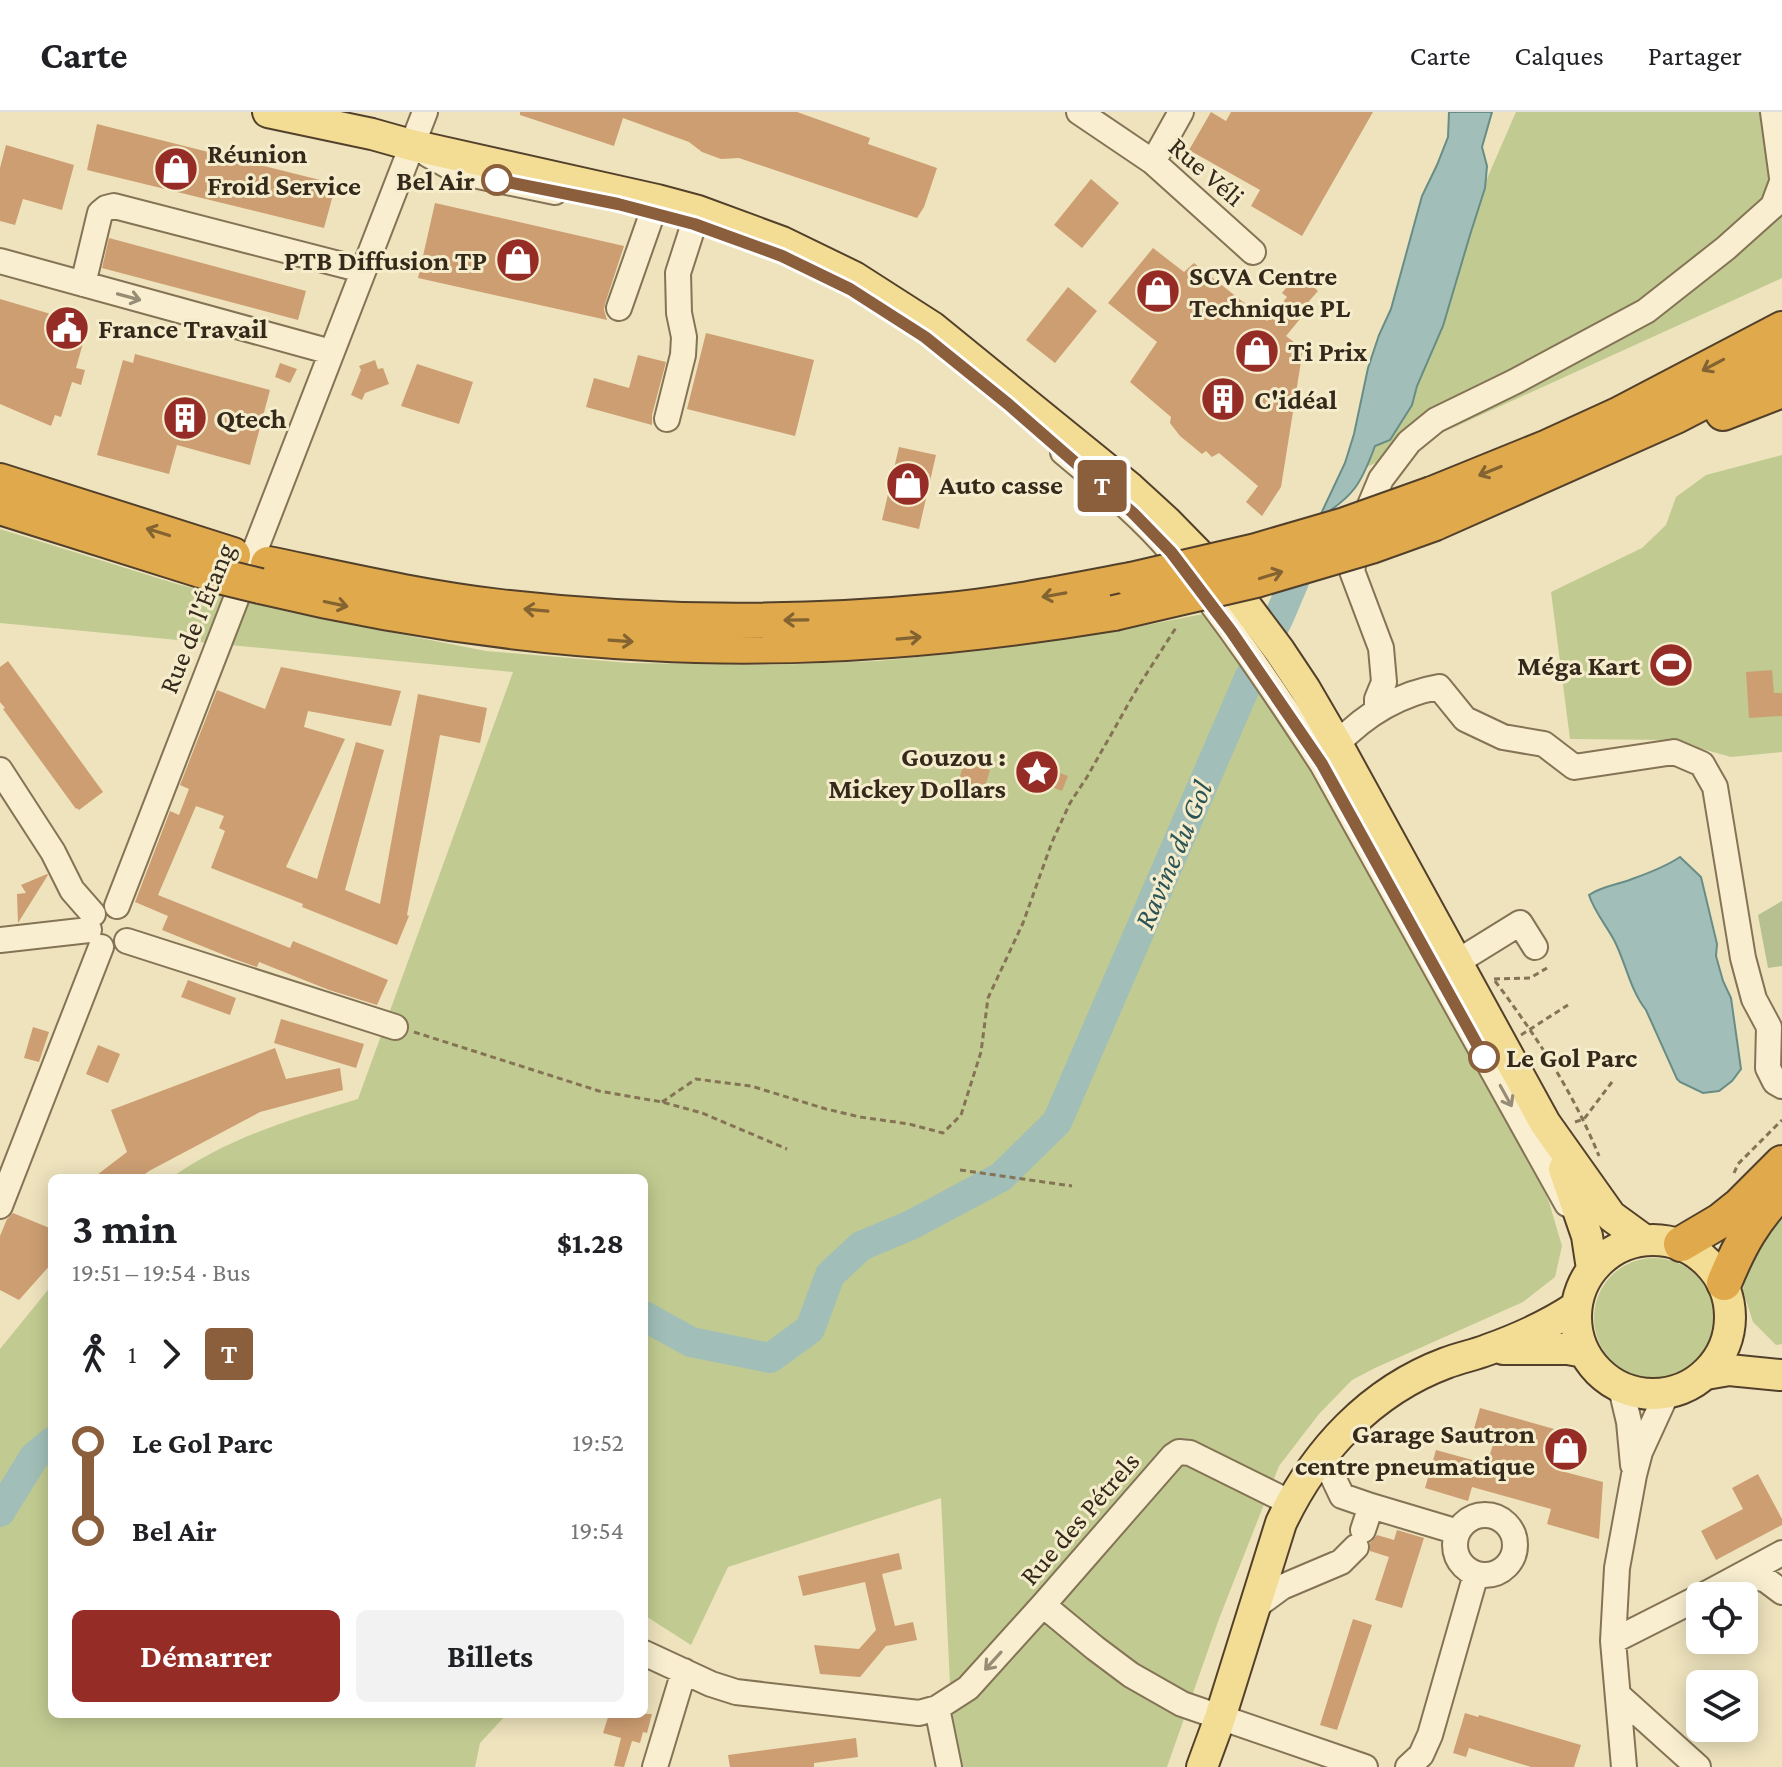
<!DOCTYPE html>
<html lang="fr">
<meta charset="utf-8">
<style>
:root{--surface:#fff;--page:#f2f2f2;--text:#202124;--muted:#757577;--line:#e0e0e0;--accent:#952d26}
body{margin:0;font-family:"Crimson Pro",serif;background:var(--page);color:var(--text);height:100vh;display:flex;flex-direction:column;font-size:30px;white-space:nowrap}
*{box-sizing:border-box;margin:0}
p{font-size:26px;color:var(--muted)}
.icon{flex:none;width:44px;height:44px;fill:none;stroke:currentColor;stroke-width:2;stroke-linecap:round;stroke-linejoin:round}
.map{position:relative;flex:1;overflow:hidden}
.sheet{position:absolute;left:48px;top:1062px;width:600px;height:544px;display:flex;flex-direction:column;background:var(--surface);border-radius:12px;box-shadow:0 4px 20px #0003}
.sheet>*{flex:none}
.badge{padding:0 16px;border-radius:6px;font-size:28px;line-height:52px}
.controls{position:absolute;left:1686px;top:1470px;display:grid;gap:16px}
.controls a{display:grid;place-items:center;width:72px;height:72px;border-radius:12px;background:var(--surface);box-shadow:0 4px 20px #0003;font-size:40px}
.map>.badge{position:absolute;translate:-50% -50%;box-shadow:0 0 0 4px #fff}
.legs{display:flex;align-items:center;gap:12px;height:88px;padding:0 24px;font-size:26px}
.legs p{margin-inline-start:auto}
.overview{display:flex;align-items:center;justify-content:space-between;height:136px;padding:0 24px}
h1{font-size:44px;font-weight:700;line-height:60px}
.primary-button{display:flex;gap:16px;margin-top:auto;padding:16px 24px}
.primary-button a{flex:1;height:92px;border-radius:12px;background:var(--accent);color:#fff;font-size:32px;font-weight:700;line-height:92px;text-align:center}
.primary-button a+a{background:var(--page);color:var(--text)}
ul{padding:0 24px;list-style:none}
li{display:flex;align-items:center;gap:28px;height:88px;font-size:30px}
li i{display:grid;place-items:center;width:12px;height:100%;margin:0 10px;background:currentColor}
li i::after{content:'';width:20px;height:20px;margin:-10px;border:6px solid;border-radius:50%;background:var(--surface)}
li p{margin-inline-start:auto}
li:first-child i{background:linear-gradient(#0000 50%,currentColor 0)}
li:last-child i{background:linear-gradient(currentColor 50%,#0000 0)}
header{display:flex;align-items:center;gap:48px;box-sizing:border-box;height:112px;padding:0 40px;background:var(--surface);border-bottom:2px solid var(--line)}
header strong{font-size:38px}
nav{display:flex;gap:44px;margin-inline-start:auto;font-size:28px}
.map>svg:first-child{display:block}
</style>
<header>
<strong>Carte</strong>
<nav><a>Carte</a><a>Calques</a><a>Partager</a></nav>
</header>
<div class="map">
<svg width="1782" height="1655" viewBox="0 0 1782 1655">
<rect width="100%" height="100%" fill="#eee3bd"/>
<!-- green -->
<path fill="#c1cb91" d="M 1516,0 L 1782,0 L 1782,166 L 1360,358 Z
M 1782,343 L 1782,640 L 1731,645 L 1670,628 L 1570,627 L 1551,480 L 1642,436 L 1666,413 L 1676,385 L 1706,363 Z
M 0,417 L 177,472 L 293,501 L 486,539 L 630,551 L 771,553 L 878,549 L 987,538 L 1112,520 L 1233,496 L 1514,1012 L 1549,1090 L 1562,1134 L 1555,1165 L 1523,1190 L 1375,1256 L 1352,1268 L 1319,1302 L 1279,1354 L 1219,1507 L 1167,1655 L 954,1655 L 941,1386 L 728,1455 L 691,1533 L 644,1503 L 644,1066 L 171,1066 C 227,1026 292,1007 358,987 L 513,560 L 0,511 Z
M 1782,1106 L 1782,1232 L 1776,1233 L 1753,1210 L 1743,1179 L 1746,1154 L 1756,1135 Z
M1594 1206a60 60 0 1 1 120 0a60 60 0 1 1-120 0Z
M 52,1173 L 52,1602 L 507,1602 L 480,1631 L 475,1655 L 0,1655 L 0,1237 Z"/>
<!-- cemetery -->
<path fill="#b7c091" d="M 1782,789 L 1782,854 L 1768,856 L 1758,803 Z"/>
<!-- water -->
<path fill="#a1bfb8" stroke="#688c86" stroke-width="2" d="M 1449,0 L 1492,0 L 1482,35 L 1487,54 L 1485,76 L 1470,123 L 1443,214 L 1417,274 L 1412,293 L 1390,328 L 1375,334 C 1361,372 1354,384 1319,406 L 1345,351 L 1354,322 L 1368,256 L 1379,223 L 1391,197 L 1422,84 L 1437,53 L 1448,25 Z
M 1680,745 L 1701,765 L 1717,832 L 1716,844 L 1723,869 L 1731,886 L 1741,957 L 1732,969 L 1719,979 L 1703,981 L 1680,970 L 1677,967 L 1646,898 C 1630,878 1626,851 1614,828 C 1606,813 1594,799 1589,783 C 1602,774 1617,773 1632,767 C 1649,761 1665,755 1680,745 Z"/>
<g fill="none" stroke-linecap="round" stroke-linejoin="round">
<!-- river -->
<path stroke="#a1bfb8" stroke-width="30" d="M 644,1204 L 691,1230 L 770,1246 L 810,1217 L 830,1163 L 861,1134 L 911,1113 L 1001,1065 L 1057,1010 L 1250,564 L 1279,505 L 1307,439
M 0,1400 L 34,1345 L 52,1330"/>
</g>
<!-- building -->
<path fill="#cd9e72" d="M 520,0 L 797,0 L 870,26 L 868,32 L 937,56 L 924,95 L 917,106 L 739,46 L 721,47 L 702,40 L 689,30 L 623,6 L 614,34 L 520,3 Z
M 1211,0 L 1226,9 L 1231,0 L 1373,0 L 1302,124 L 1251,94 L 1260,78 L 1189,38 Z
M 97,12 L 336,72 L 324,116 L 87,58 Z
M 6,33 L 74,53 L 62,98 L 23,87 L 15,113 L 0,109 L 0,56 Z
M 1091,67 L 1119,91 L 1082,136 L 1054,113 Z
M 435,91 L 624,134 L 605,192 L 604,198 L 607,208 L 418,166 Z
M 109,126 L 306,179 L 298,208 L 102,156 Z
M 1153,136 L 1184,160 L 1194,151 L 1267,209 L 1287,185 L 1282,181 L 1298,161 L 1318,179 L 1296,204 L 1300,207 L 1286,224 L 1303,237 L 1281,375 L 1262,404 L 1246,390 L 1258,374 L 1219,341 L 1212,345 L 1206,339 L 1202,342 L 1180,324 L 1170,311 L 1171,305 L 1130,270 L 1157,230 L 1108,191 Z
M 1068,175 L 1097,199 L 1055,251 L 1026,228 Z
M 0,187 L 88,213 L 76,256 L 85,258 L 81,273 L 72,270 L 61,305 L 55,303 L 51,314 L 0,292 Z
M 706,221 L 814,248 L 795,324 L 687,297 Z
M 135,242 L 270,278 L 250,353 L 177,333 L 169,362 L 97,343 L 123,248 L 133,251 Z
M 638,243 L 666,250 L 652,303 L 652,313 L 586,295 L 594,266 L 629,276 Z
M 375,248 L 378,257 L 383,256 L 389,272 L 365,281 L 362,288 L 351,283 L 361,258 L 359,254 Z
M 280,251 L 297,257 L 290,271 L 275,265 Z
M 417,252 L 473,270 L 459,312 L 401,294 Z
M 899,335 L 936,343 L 919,417 L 882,408 Z
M 8,549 L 103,680 L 79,698 L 77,696 L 76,697 L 3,597 L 5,596 L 0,590 L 0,555 Z
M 281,555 L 401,579 L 391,614 L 308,599 L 304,615 L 345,627 L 286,755 L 317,767 L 356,630 L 384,638 L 345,778 L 380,792 L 418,582 L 487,596 L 480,631 L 440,623 L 407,803 L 409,804 L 397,833 L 302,795 L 303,792 L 211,756 L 225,719 L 219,716 L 224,704 L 196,694 L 158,783 L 290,836 L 293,829 L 388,868 L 377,893 L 329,878 L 259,850 L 257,855 L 234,847 L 162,818 L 168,804 L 135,790 L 170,699 L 179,703 L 189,677 L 180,673 L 217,578 L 265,597 Z
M 1772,558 L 1774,581 L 1782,581 L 1782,604 L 1749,606 L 1746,560 Z
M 964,651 L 990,658 L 984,679 L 958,671 Z
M 1042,654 L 1068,664 L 1062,679 L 1037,669 Z
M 47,762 L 48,763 L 18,811 L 17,782 L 26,781 L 21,773 Z
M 188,868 L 236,886 L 230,903 L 181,885 Z
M 281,907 L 364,932 L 356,956 L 274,931 Z
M 33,915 L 49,920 L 39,950 L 24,946 Z
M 98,933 L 120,942 L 108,971 L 86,962 Z
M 275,936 L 286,967 L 340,956 L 343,978 L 260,1000 L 149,1059 L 140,1066 L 93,1066 L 127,1040 L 111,998 Z
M 13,1101 L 52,1117 L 52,1151 L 19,1188 L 0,1178 L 0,1124 L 7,1107 Z
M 1480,1296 L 1572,1322 L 1561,1359 L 1603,1370 L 1599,1427 L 1547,1412 L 1551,1397 L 1472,1375 L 1468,1389 L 1425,1376 L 1436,1338 L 1487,1352 L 1495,1326 L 1473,1320 Z
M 1758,1362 L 1782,1407 L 1782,1413 L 1716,1448 L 1701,1419 L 1743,1397 L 1732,1376 Z
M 1397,1418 L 1424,1426 L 1402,1496 L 1375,1488 L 1389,1445 L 1370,1439 L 1370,1431 L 1377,1423 L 1394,1428 Z
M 899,1441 L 902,1457 L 882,1462 L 895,1514 L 913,1510 L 917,1528 L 886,1534 L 860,1565 L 820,1562 L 814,1533 L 859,1537 L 876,1518 L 874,1510 L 865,1470 L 803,1484 L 798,1464 Z
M 1353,1507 L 1372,1513 L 1337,1618 L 1320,1613 Z
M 1465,1601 L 1478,1605 L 1479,1603 L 1581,1633 L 1574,1655 L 1531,1655 L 1469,1636 L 1466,1645 L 1453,1641 Z
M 609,1602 L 652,1602 L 647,1621 L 643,1620 L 640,1631 L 632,1629 L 624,1655 L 614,1654 L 621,1626 L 603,1621 Z
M 856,1626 L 858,1645 L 814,1651 L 814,1655 L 730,1655 L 728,1643 Z"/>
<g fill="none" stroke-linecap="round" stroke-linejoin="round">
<!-- minor casing -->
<g stroke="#857356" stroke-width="28">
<path id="minor" d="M 1079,0 L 1153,50 L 1253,140
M 1773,0 L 1782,66
M 427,42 L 459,60 L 555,80
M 1153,50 L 1181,0
M 0,149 L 331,240
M 83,172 L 100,101 L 106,96 L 114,94 L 362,158
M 619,196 L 657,88
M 667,307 L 683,243 L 684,225 L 679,201 L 678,161 L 698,99
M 1063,340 C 1101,372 1140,403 1172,441 C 1227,508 1275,580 1322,652 L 1567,1092
M 1377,598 L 1377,587 L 1384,570 L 1381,536 L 1352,459 L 1360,417 L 1381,367 L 1409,330 L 1436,308 L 1514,270 L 1646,199 L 1726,136 L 1773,94 L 1782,70
M 1337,632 C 1366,602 1398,582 1439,575 L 1465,607 L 1503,625 L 1544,632 L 1574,655 L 1674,640 L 1702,652 L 1715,675 L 1743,846 L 1754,887 L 1769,915 L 1768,956 L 1775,970 L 1782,974
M 0,658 L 53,740 L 72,778 L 93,802
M 117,794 L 425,0
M 0,828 L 89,818
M 127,829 L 395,915
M 1457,850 L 1520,811 L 1535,835
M 0,1094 L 101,835
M 1621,1276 L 1629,1310 L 1633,1353
M 1323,1344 L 1342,1384 L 1371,1394 L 1458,1420
M1455 1433a30 30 0 1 1 60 0a30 30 0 1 1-60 0Z
M 1363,1418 L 1371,1394
M 1746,1462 L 1766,1468 L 1782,1480
M 1702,1484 L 1782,1441
M 1043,1493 L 1095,1536 L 1131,1563 L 1182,1592 L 1365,1655
M 1255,1495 L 1282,1475 L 1341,1450 L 1356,1435
M 1613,1529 L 1700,1485
M 644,1541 L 711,1572 L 736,1580 L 919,1601 L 937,1596 L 968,1576 L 1043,1493 L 1173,1344 L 1179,1340 L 1190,1341 L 1291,1391
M 1618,1583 L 1698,1655
M 937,1596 L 949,1655
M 655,1655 L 684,1559
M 1408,1655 L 1421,1643 L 1430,1623 L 1476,1462
M 1624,1655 L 1613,1529 L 1617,1456 L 1634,1363 L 1640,1340 L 1667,1281"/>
</g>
<!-- major casing -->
<g stroke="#53402b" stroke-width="34">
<path id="major" d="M 268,0 L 372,22 L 411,33 L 657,88 L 698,99 L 782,130 L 854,165 L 932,215 L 1130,376 L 1166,409 L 1216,460 L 1234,478 L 1279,538 L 1305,577 L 1337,632 L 1545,1011 L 1611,1104 L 1644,1128
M 1564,1057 L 1587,1124 L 1592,1157
M1576 1205a77 77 0 1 1 154 0a77 77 0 1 1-154 0Z
M 1503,1237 L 1568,1237 L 1584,1240
M 1706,1262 L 1729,1258 L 1780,1263
M 1202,1655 L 1220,1606 L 1281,1411 C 1315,1339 1371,1279 1446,1251 C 1459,1246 1474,1243 1487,1238 C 1518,1227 1549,1213 1576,1195"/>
</g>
<!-- highway casing -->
<g stroke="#53402b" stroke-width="38">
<path id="highway" d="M 1723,301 L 1782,278
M 0,369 L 233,443
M 1432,382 L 1548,335 L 1618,303 L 1782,217
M 0,395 L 213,462
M 1435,411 L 1676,304 L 1782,249
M 268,452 C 345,468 422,486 500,495 C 646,512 794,513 940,499 C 1004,493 1068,480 1131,468
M 260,474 C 389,505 517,524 649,531 C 804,540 961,526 1114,501
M 1681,1132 L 1720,1109 L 1740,1093 L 1782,1051
M 1724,1171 C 1740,1132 1753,1109 1782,1078"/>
</g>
<!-- path -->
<path stroke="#857356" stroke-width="3" stroke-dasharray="6 4" stroke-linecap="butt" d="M 1494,867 L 1530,866 L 1547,856
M 1495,869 C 1537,925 1573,980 1599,1044
M 414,920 L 599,979 L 662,990 L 702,1001 L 787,1037
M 1521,923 L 1568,893
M 662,990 L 696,967 L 751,974 L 826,997 L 860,1005 L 909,1012 L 943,1021 L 961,1003 L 981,940 L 988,886 L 1023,811 L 1052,730 L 1070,691 L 1087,665 L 1138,575 L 1177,514
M 1575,1010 L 1584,1007 L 1612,970
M 960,1058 L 1072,1074
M 1734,1061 L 1738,1052 L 1782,1008"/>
<!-- minor -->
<use href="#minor" stroke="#f9efd0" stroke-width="24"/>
<!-- major -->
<use href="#major" stroke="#f3dc93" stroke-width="30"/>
<!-- highway -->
<use href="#highway" stroke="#e0a94b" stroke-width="34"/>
<!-- highway-bridge casing -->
<g stroke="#53402b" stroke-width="38" stroke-linecap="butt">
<path id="highway-bridge" d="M 223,465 L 260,474
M 1131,468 L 1256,439 L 1345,413 L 1432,382
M 1114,501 L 1256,468 L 1371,434 L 1435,411"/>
</g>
<!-- highway-bridge -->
<use href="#highway-bridge" stroke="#e0a94b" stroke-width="34"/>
</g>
<!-- one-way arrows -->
<defs><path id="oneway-shaft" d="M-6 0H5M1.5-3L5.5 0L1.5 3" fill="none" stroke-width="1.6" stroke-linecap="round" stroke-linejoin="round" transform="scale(2)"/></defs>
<g stroke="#978c76">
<use href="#oneway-shaft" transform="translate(129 185) rotate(15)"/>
<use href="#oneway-shaft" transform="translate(1506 984) rotate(61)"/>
<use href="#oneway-shaft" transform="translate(993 1549) rotate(132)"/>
</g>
<g stroke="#826331">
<use href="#oneway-shaft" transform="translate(1713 253) rotate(152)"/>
<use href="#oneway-shaft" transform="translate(1490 359) rotate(158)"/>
<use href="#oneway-shaft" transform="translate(158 420) rotate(-163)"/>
<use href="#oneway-shaft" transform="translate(1271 463) rotate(-17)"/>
<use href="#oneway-shaft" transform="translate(1054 483) rotate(170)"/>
<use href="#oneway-shaft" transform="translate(336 492) rotate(12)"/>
<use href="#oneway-shaft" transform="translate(536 498) rotate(-175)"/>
<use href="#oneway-shaft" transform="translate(796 508) rotate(179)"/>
<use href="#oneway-shaft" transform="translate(909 526) rotate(-5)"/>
<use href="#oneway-shaft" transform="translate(621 529) rotate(4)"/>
</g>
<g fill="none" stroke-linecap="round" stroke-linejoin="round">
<!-- line-1 casing -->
<g stroke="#fff" stroke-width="18">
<path id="line-1" d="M 497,68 L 618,92 L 694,112 L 782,144 L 850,177 L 925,225 L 1008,292 L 1133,401 L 1171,440 L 1231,519 L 1322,652 L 1484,945"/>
</g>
<!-- line-1 -->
<use href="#line-1" stroke="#8b5e3c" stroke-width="12"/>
</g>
<!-- icons -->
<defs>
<g id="shop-disc" transform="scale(2.3)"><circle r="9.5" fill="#952d26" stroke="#f5eccc"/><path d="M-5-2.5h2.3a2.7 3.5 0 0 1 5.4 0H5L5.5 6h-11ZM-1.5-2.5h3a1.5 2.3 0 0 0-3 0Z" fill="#fff"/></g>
<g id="civic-disc" transform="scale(2.3)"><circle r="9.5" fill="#952d26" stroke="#f5eccc"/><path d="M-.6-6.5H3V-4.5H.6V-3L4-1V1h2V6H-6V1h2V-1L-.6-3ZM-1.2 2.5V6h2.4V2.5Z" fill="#fff"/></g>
<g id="building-disc" transform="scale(2.3)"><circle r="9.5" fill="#952d26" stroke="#f5eccc"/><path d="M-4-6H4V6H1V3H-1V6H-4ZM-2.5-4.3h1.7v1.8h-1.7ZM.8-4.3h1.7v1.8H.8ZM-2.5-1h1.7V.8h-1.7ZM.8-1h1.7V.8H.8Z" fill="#fff"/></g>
<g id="stadium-disc" transform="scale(2.3)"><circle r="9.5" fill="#952d26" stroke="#f5eccc"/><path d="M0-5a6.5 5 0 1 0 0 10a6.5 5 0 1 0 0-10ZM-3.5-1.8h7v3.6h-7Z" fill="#fff"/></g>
<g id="sight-disc" transform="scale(2.3)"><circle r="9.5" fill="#952d26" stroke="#f5eccc"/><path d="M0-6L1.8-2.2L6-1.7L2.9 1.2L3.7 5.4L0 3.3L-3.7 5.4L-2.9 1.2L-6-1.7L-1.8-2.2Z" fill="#fff"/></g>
</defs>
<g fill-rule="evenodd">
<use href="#shop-disc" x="176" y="57"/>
<use href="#shop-disc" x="518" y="148"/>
<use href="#shop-disc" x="1158" y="179"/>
<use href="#civic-disc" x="67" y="216"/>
<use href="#shop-disc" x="1257" y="239"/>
<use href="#building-disc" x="1223" y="287"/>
<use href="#building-disc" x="185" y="306"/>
<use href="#shop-disc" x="908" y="372"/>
<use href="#stadium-disc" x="1671" y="553"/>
<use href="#sight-disc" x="1037" y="660"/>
<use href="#shop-disc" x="1566" y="1337"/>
</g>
<!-- markers -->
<g fill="#fff" stroke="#8b5e3c" stroke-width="4">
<circle cx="497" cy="68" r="14"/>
<circle cx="1484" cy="945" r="14"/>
</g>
<g text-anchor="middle" stroke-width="6" stroke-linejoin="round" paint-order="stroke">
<!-- poi labels -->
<g font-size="28" font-weight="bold" fill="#35291b" stroke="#f5eccc" text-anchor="start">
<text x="207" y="51">Réunion<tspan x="207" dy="32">Froid Service</tspan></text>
<text x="487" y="158" text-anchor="end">PTB Diffusion TP</text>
<text x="1189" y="173">SCVA Centre<tspan x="1189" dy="32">Technique PL</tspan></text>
<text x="98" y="226">France Travail</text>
<text x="1288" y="249">Ti Prix</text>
<text x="1254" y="297">C'idéal</text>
<text x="216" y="316">Qtech</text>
<text x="939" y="382">Auto casse</text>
<text x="1640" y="563" text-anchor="end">Méga Kart</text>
<text x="1006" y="654" text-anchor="end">Gouzou :<tspan x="1006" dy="32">Mickey Dollars</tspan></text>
<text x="1535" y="1331" text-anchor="end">Garage Sautron<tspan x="1535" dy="32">centre pneumatique</tspan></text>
</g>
<!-- street labels -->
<g font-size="28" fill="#35291b" stroke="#f5eccc">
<text transform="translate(1207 59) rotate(41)" y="10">Rue Véli</text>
<text transform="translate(196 506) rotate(-68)" y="10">Rue de l'Étang</text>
<text transform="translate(1079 1406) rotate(-49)" y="10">Rue des Pétrels</text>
</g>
<!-- stop labels -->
<g font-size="28" font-weight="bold" fill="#35291b" stroke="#f5eccc" text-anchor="end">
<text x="475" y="78">Bel Air</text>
<text x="1506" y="955" text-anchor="start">Le Gol Parc</text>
</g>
<!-- water labels -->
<g font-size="30" font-style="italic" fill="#2a5455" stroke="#f5eccc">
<text transform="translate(1173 743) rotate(-67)" y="10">Ravine du Gol</text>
</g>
</g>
</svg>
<div class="controls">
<a><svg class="icon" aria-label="locate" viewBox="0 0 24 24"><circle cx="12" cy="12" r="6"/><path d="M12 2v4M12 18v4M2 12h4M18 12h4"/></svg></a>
<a><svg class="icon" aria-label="layers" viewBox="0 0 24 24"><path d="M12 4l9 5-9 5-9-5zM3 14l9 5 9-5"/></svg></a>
</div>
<b class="badge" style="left:1102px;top:374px;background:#8b5e3c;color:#fff">T</b>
<section class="sheet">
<div class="overview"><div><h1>3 min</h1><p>19:51 – 19:54 · Bus</p></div><b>$1.28</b></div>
<div class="legs"><svg class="icon" aria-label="walk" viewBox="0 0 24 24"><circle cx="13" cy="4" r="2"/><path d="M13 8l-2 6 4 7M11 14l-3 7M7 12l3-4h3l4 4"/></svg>1<svg class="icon" aria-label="forward" viewBox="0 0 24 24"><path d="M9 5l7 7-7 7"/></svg><b class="badge" style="background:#8b5e3c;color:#fff">T</b></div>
<ul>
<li><i style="color:#8b5e3c"></i><b>Le Gol Parc</b><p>19:52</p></li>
<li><i style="color:#8b5e3c"></i><b>Bel Air</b><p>19:54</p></li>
</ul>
<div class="primary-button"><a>Démarrer</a><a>Billets</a></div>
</section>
</div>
